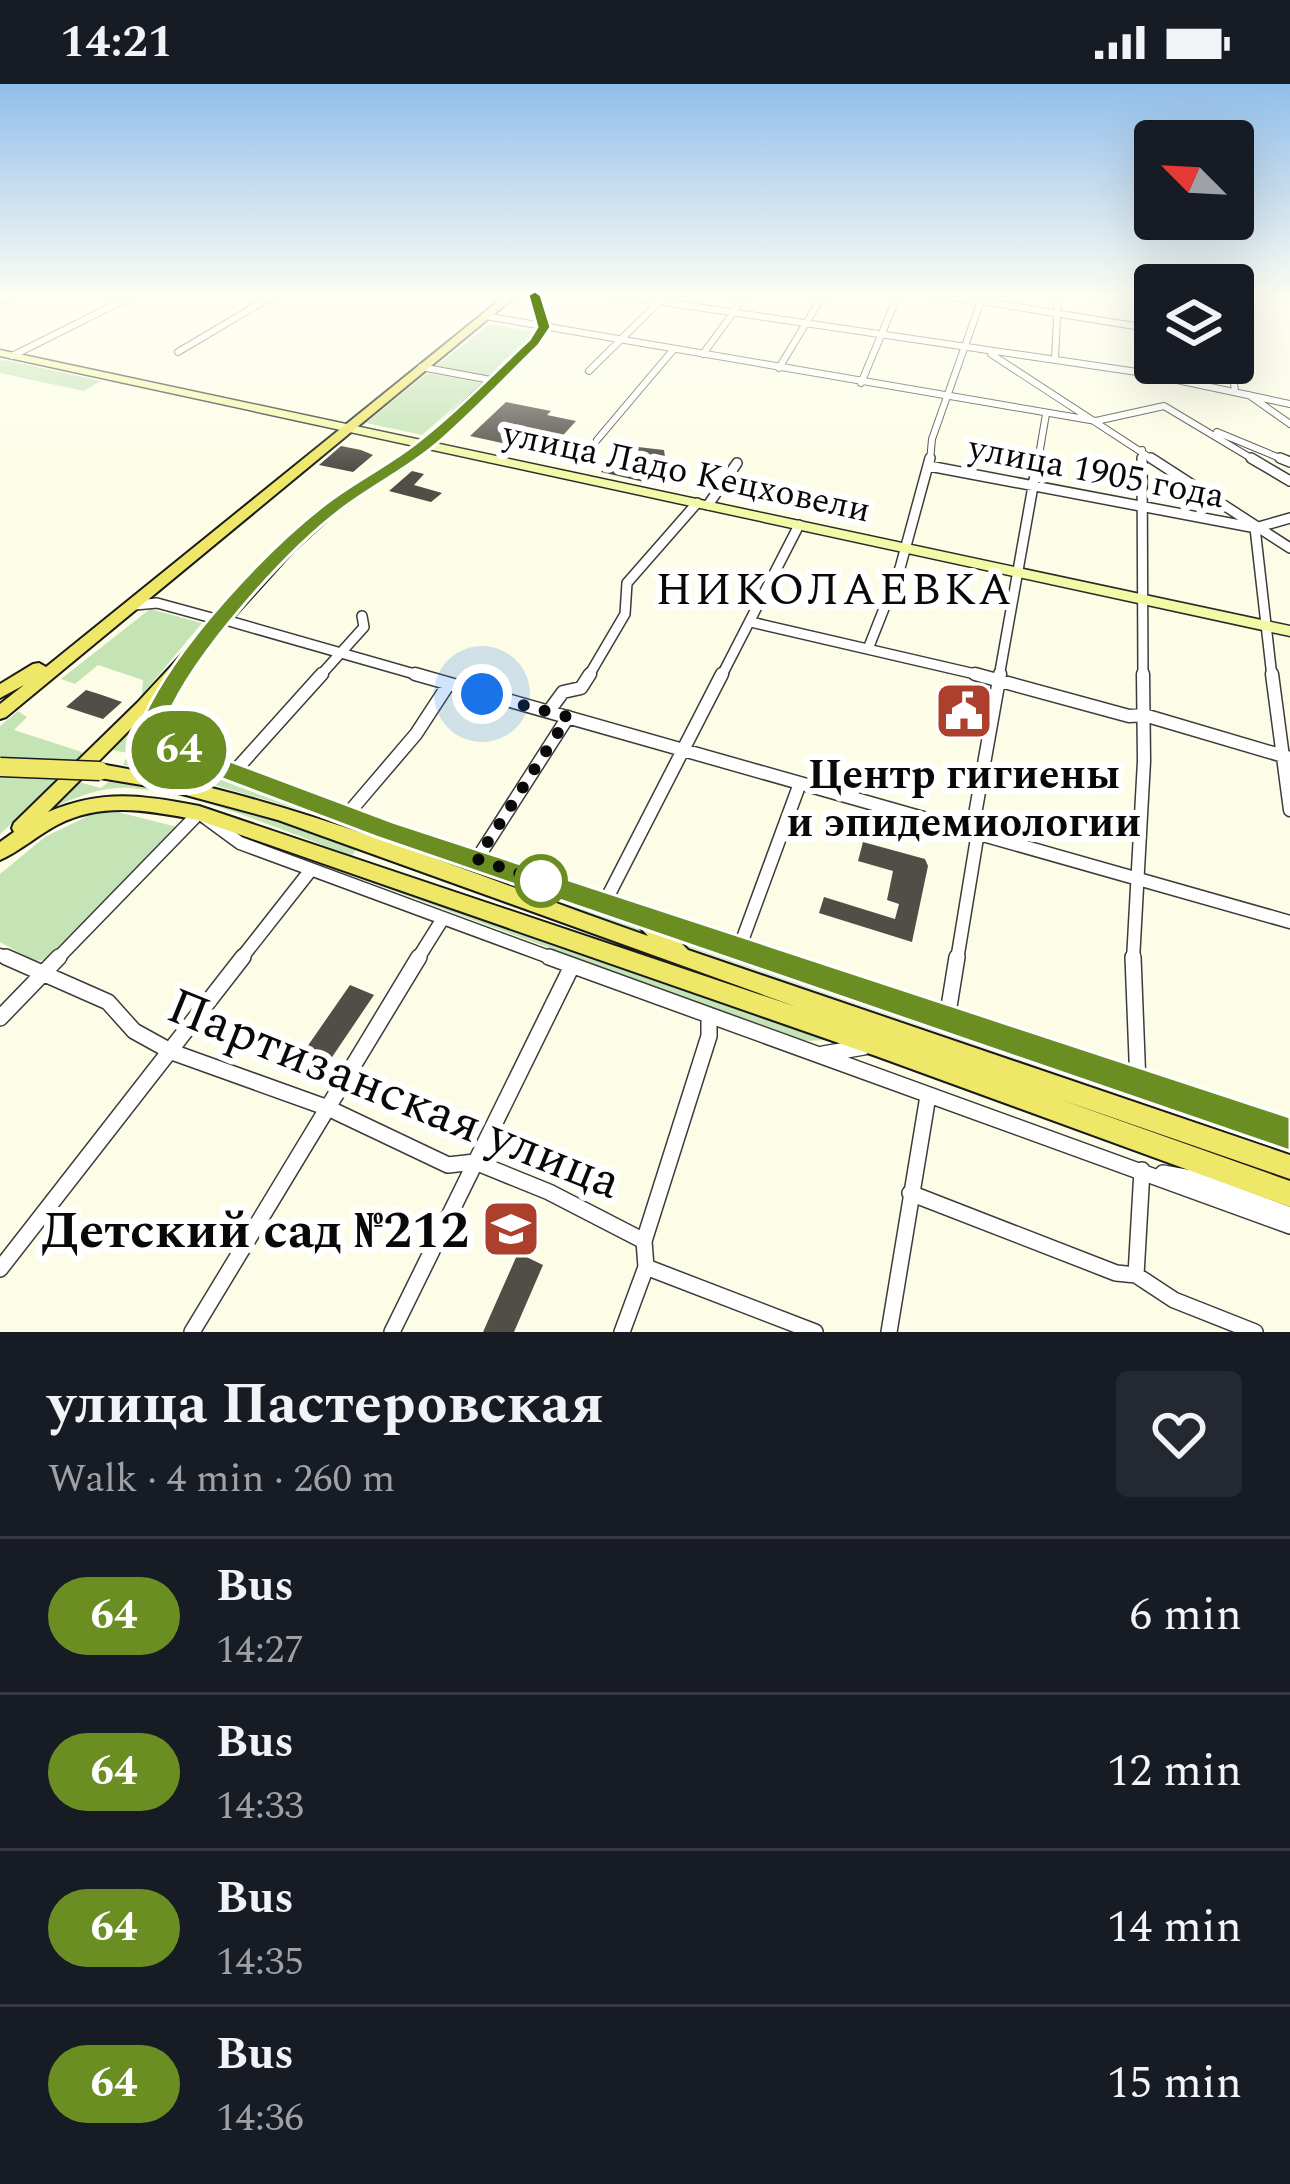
<!DOCTYPE html>
<meta charset="utf-8">
<style>
:root{--surface:#171b24;--page:#242831;--text:#f1f3f6;--muted:#9ea1a6;--line:#363941}
body{margin:0;font-family:Spectral,serif;background:var(--page);color:var(--text);height:100vh;display:flex;flex-direction:column;font-size:45px;white-space:nowrap}
*{box-sizing:border-box;margin:0}
p{font-size:39px;color:var(--muted)}
.icon{flex:none;width:66px;height:66px;fill:none;stroke:currentColor;stroke-width:2;stroke-linecap:round;stroke-linejoin:round}
.map{position:relative;height:1248px;overflow:hidden}
.panel{display:flex;flex-direction:column;background:var(--surface);flex:1}
.panel>*{flex:none}
.badge{padding:0 24px;border-radius:39px;font-size:42px;line-height:78px}
.needle{width:78px;rotate:294deg}
.controls{position:absolute;left:1134px;top:36px;display:grid;gap:24px}
.controls a{display:grid;place-items:center;width:120px;height:120px;border-radius:12px;background:var(--surface);box-shadow:0 12px 48px #0002;font-size:60px}
.you{position:absolute;width:60px;height:60px;margin:-30px;border:9px solid #fff;border-radius:50%;background:#1a73e8;box-shadow:0 0 0 18px #1a73e833}
.map>.badge{position:absolute;translate:-50% -50%;box-shadow:0 0 0 6px #fff}
.round{display:grid;place-items:center;flex:none;width:126px;height:126px;border-radius:12px;background:var(--page)}
.summary{display:flex;align-items:center;justify-content:space-between;height:204px;padding:0 48px}
h1{font-size:57px;font-weight:700;line-height:90px}
ul{padding:0;list-style:none}
li{display:flex;align-items:center;gap:36px;height:156px;padding:0 48px;border-top:3px solid var(--line)}
li div{flex:1}
li b{display:block;font-size:45px}
li em{font-style:normal}
li .badge{min-width:132px;font-weight:700;text-align:center}
.status{display:flex;justify-content:space-between;align-items:center;height:84px;padding:0 60px;background:var(--surface);direction:ltr}
.status svg{height:33px;fill:currentColor}
.map>svg:first-child{display:block}
</style>
<div class="status"><b>14:21</b><svg viewBox="0 0 49 12"><path d="M0 12V9h3v3zM5 12V6h3v6zM10 12V3h3v9zM15 12V0h3v12zM26 1h20v11H26zM47 4h2v5h-2z"/></svg></div>
<div class="map">
<svg width="1290" height="1248" viewBox="0 0 1290 1248">
<rect width="100%" height="100%" fill="#fdfde7"/>
<!-- green -->
<path fill="#c4e4b5" d="M 490,240 L 534,248 L 488,292 L 436,282 Z
M 0,276 L 10,277 L 101,297 L 84,307 L 0,289 Z
M 427,289 L 482,299 L 422,351 L 366,339 Z
M 150,525 L 202,539 L 142,611 L 143,596 L 98,581 L 75,600 L 61,595 Z
M 18,627 L 27,633 L 14,646 L 82,668 L 82,675 L 0,750 L 0,642 Z
M 148,627 L 150,654 L 180,674 L 372,747 L 187,693 L 123,681 L 129,669 L 112,666 Z
M 111,696 L 198,709 L 356,766 L 352,772 C 282,747 204,710 130,704 C 101,702 75,714 50,725 L 78,698 L 101,704 Z
M 96,728 L 118,728 L 177,743 L 50,876 L 35,877 L 0,858 L 0,790 L 45,753 Z
M 377,758 L 427,767 L 634,838 L 658,859 Z
M 271,762 L 302,770 L 828,956 L 804,957 Z
M 670,848 L 1290,1060 L 1290,1068 L 679,860 Z"/>
<!-- building -->
<path fill="#514d47" d="M 506,318 L 551,327 L 547,331 L 576,337 L 547,369 L 470,352 Z
M 341,362 L 361,366 L 373,371 L 353,388 L 319,381 Z
M 629,362 L 664,366 L 665,373 L 644,398 L 601,388 L 616,370 L 616,363 Z
M 412,387 L 424,390 L 414,401 L 442,409 L 431,418 L 389,407 Z
M 959,605 L 978,609 L 969,650 L 950,645 Z
M 86,606 L 99,610 L 122,618 L 103,635 L 66,623 Z
M 863,758 L 925,775 L 928,782 L 912,858 L 819,829 L 824,813 L 895,835 L 899,820 L 887,816 L 893,787 L 858,777 Z
M 350,901 L 374,911 L 324,985 L 300,973 Z
M 518,1169 L 543,1181 L 514,1248 L 483,1248 Z"/>
<g fill="none" stroke-linecap="round" stroke-linejoin="round">
<!-- street-far3 casing -->
<g stroke="#3c3c3c" stroke-width="8">
<path id="street-far3" d="M 615,211 L 1144,289 L 1290,320
M 938,211 L 981,218
M 0,217 L 13,211
M 981,217 L 1141,243 L 1138,270 L 1144,289
M 485,232 L 1096,337 L 1164,322 L 1256,377
M 178,268 L 274,211
M 703,270 L 746,211
M 991,270 L 1155,377
M 12,272 L 134,211
M 1055,275 L 1058,214
M 1231,279 L 1235,307
M 421,283 L 496,297
M 779,284 L 823,211
M 589,287 L 666,211
M 861,299 L 898,211
M 1249,311 L 1290,340
M 1217,348 L 1287,377
M 597,356 L 673,266
M 930,377 L 932,355 L 983,211
M 1038,377 L 1046,330
M 1142,377 L 1142,366"/>
</g>
<!-- street-far2 casing -->
<g stroke="#3c3c3c" stroke-width="12">
<path id="street-far2" d="M 1142,374 L 1143,593
M 1151,374 L 1290,464
M 1251,374 L 1290,397
M 1280,374 L 1290,378
M 929,382 L 1251,443
M 708,421 L 737,379
M 135,521 L 157,519 L 212,534 L 213,546
M 222,535 L 425,593
M 751,538 L 988,593
M 868,565 L 900,484 L 930,374
M 319,593 L 364,543 L 362,532
M 588,593 L 625,530 L 627,499 L 697,419
M 721,593 L 799,441
M 999,593 L 1038,374
M 1272,593 L 1255,444 L 1290,434"/>
</g>
<!-- street-far1 casing -->
<g stroke="#3c3c3c" stroke-width="15">
<path id="street-far1" d="M 415,590 L 1290,838
M 975,590 L 1129,632 L 1144,631 L 1290,674
M 1272,590 L 1290,726
M 549,627 L 563,608 L 581,604 L 590,590
M 233,689 L 322,590
M 346,732 L 416,650 L 448,601
M 477,775 L 568,633
M 605,818 L 722,590
M 650,835 L 774,876
M 739,865 L 799,702
M 0,871 L 13,876
M 56,876 L 199,729 L 240,759 L 557,876
M 240,876 L 310,787
M 417,876 L 442,836
M 957,876 L 978,748 L 974,736 L 1000,590
M 1133,876 L 1144,677 L 1143,590"/>
</g>
<!-- street casing -->
<g stroke="#3c3c3c" stroke-width="18">
<path id="street" d="M 6,873 L 108,918 L 134,947 L 172,968 L 328,1024 L 448,1081 L 475,1078 L 549,1108 L 644,1157 L 646,1183 L 815,1248
M 549,873 L 1290,1142
M 765,873 L 1290,1050
M 1133,873 L 1138,1000
M 0,934 L 59,873
M 947,935 L 957,873
M 823,970 L 864,963
M 1163,1089 L 1191,1094 L 1290,1131
M 910,1109 L 1116,1189 L 1136,1191 L 1174,1216 L 1255,1248
M 0,1185 L 243,873
M 1136,1191 L 1142,1086
M 192,1248 L 419,873
M 392,1248 L 572,882
M 622,1248 L 646,1183 L 644,1157 L 709,952 L 709,931
M 889,1248 L 928,1012"/>
</g>
<!-- secondary casing -->
<g stroke="#2b2b2b" stroke-width="3">
<path id="secondary" d="M 0,266 L 1290,542 L 1290,552 L 0,272 Z"/>
</g>
<!-- primary casing -->
<g stroke="#1a1a1a" stroke-width="4">
<path id="primary" d="M 506,211 L 517,211 L 6,633 L 0,635 L 0,620 L 24,601 L 0,614 L 0,600 L 33,580 L 39,579 L 46,583 Z
M 530,211 L 540,211 L 548,243 L 538,260 L 430,364 L 338,426 L 294,466 L 174,599 L 178,603 L 163,634 L 169,651 L 179,658 L 353,727 L 650,827 L 688,866 L 1290,1071 L 1290,1095 L 1059,1015 L 1290,1097 L 1290,1123 L 876,972 L 198,736 C 150,727 103,717 57,741 C 38,751 20,767 0,776 L 0,758 L 14,748 L 12,744 L 14,739 L 137,619 L 284,460 L 328,420 L 422,358 L 530,256 L 538,243 ZM 151,624 L 147,634 L 156,658 L 167,668 L 339,737 L 636,839 L 648,852 C 467,789 290,712 100,680 L 94,682 ZM 93,683 L 91,687 L 94,692 L 100,694 L 160,704 L 278,736 L 797,923 L 199,722 C 143,711 102,705 48,728 Z"/>
</g>
<!-- street-far3 -->
<use href="#street-far3" stroke="#fff" stroke-width="6"/>
<!-- street-far2 -->
<use href="#street-far2" stroke="#fff" stroke-width="9"/>
<!-- street-far1 -->
<use href="#street-far1" stroke="#fff" stroke-width="12"/>
<!-- street -->
<use href="#street" stroke="#fff" stroke-width="15"/>
<!-- secondary -->
<use href="#secondary" fill="#f2f9a7" fill-rule="evenodd"/>
<!-- primary -->
<use href="#primary" fill="#eee767" fill-rule="evenodd"/>
<!-- primary-bridge casing -->
<g stroke="#1a1a1a" stroke-width="21" stroke-linecap="butt">
<path id="primary-bridge" d="M 0,683 L 100,687"/>
</g>
<!-- primary-bridge -->
<use href="#primary-bridge" stroke="#eee767" stroke-width="18"/>
</g>
<!-- sky -->
<linearGradient id="sky" x2="0" y2="1"><stop stop-color="#91beeb"/><stop offset="0.55" stop-color="#fefef4"/><stop offset="1" stop-color="#fefef4" stop-opacity="0"/></linearGradient>
<rect width="1290" height="386" fill="url(#sky)"/>
<!-- line -->
<path fill="#6b8e23" stroke="#fff" stroke-width="3" d="M 535,207 L 541,211 L 551,243 L 539,261 C 504,295 470,332 433,363 C 405,386 371,403 342,425 C 285,468 195,569 167,634 L 172,648 L 206,668 L 393,738 L 1290,1033 L 1290,1067 L 376,753 L 188,682 L 153,660 L 143,634 C 175,563 265,466 328,418 C 357,396 392,379 420,356 C 459,326 493,289 529,256 L 537,243 L 528,211 Z"/>
<g fill="none" stroke-linecap="round" stroke-linejoin="round">
<!-- walk -->
<path stroke="#090909" stroke-width="12" stroke-dasharray="0 21.6" d="M 482,610 L 568,633 L 477,775 L 541,797"/>
</g>
<!-- icons -->
<defs>
<g id="civic-square" transform="scale(3)"><rect x="-9" y="-9" width="18" height="18" rx="4" fill="#ad402d" stroke="#fff"/><path d="M-.6-6.5H3V-4.5H.6V-3L4-1V1h2V6H-6V1h2V-1L-.6-3ZM-1.2 2.5V6h2.4V2.5Z" fill="#fff"/></g>
<g id="school-square" transform="scale(3)"><rect x="-9" y="-9" width="18" height="18" rx="4" fill="#ad402d" stroke="#fff"/><path d="M0-5L7-2L0 1L-7-2ZM-4 1L0 2.5L4 1V4Q0 6-4 4Z" fill="#fff"/></g>
</defs>
<g fill-rule="evenodd">
<use href="#civic-square" x="964" y="627"/>
<use href="#school-square" x="511" y="1145"/>
</g>
<!-- markers -->
<circle fill="#fff" stroke="#6b8e23" stroke-width="6" cx="541" cy="797" r="24"/>
<g text-anchor="middle" stroke-width="12" stroke-linejoin="round" paint-order="stroke">
<!-- far-street labels -->
<g font-size="36" fill="#090909" stroke="#fff">
<text transform="translate(687 386) rotate(12)" y="13">улица Ладо Кецховели</text>
<text transform="translate(1097 386) rotate(11)" y="13">улица 1905 года</text>
</g>
<!-- poi labels -->
<g font-size="42" font-weight="bold" fill="#090909" stroke="#fff">
<text x="964" y="704">Центр гигиены<tspan x="964" dy="48">и эпидемиологии</tspan></text>
</g>
<!-- neighbourhood labels -->
<g font-size="45" letter-spacing="3" fill="#090909" stroke="#fff">
<text x="835" y="520">НИКОЛАЕВКА</text>
</g>
<!-- near-street labels -->
<g font-size="51" fill="#090909" stroke="#fff">
<text transform="translate(395 1008) rotate(22)" y="18">Партизанская улица</text>
</g>
<!-- near-poi labels -->
<g font-size="51" font-weight="bold" fill="#090909" stroke="#fff" text-anchor="end">
<text x="469" y="1163">Детский сад №212</text>
</g>
</g>
</svg>
<div class="controls">
<a><svg class="needle" viewBox="-14 -14 28 28"><path d="M0-13l5 13h-10z" fill="#e53935"/><path d="M0 13l5-13h-10z" fill="#9ea1a6"/></svg></a>
<a><svg class="icon" aria-label="layers" viewBox="0 0 24 24"><path d="M12 4l9 5-9 5-9-5zM3 14l9 5 9-5"/></svg></a>
</div>
<div class="you" style="left:482px;top:610px"></div>
<b class="badge" style="left:179px;top:666px;background:#6b8e23;color:#fff">64</b>
</div>
<section class="panel">
<div class="summary"><div><h1>улица Пастеровская</h1><p>Walk · 4 min · 260 m</p></div><a class="round"><svg class="icon" aria-label="heart" viewBox="0 0 24 24"><path d="M12 20l-8-8c-3-5 5-10 8-4 3-6 11-1 8 4z"/></svg></a></div>
<ul>
<li><span class="badge" style="background:#6b8e23;color:#fff">64</span><div><b>Bus</b><p>14:27</p></div><em>6 min</em></li>
<li><span class="badge" style="background:#6b8e23;color:#fff">64</span><div><b>Bus</b><p>14:33</p></div><em>12 min</em></li>
<li><span class="badge" style="background:#6b8e23;color:#fff">64</span><div><b>Bus</b><p>14:35</p></div><em>14 min</em></li>
<li><span class="badge" style="background:#6b8e23;color:#fff">64</span><div><b>Bus</b><p>14:36</p></div><em>15 min</em></li>
</ul>
</section>
